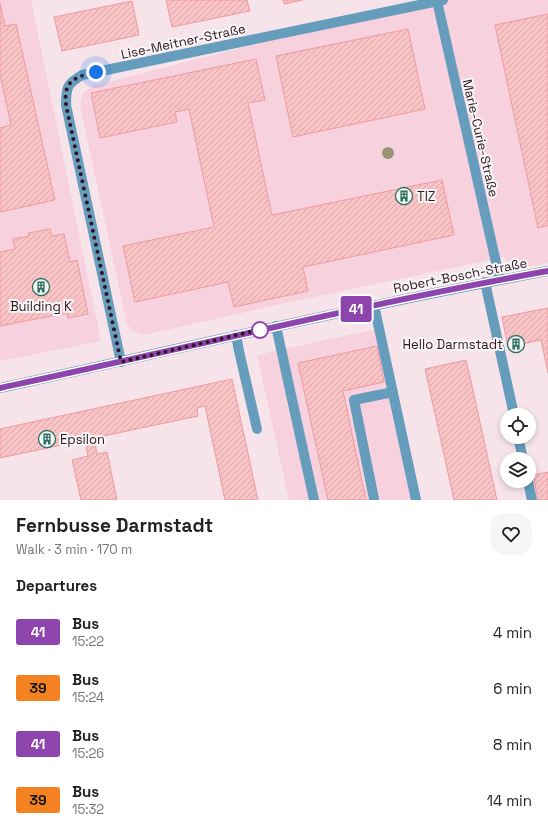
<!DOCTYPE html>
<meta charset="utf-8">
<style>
:root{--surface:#fff;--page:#f6f6f6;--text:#222;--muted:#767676}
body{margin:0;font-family:"Space Grotesk",sans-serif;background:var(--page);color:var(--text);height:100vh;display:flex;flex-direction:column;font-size:15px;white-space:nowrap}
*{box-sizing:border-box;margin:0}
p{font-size:13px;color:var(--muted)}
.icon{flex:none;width:22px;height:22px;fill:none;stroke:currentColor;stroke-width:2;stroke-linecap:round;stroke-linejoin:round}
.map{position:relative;height:500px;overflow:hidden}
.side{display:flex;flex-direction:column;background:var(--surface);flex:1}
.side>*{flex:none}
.badge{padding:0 8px;border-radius:3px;font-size:14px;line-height:26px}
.fabs{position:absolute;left:500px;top:408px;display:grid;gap:8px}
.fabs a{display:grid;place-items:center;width:36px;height:36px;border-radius:50%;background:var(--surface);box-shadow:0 2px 6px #0003;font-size:20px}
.you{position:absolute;width:20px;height:20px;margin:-10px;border:3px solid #fff;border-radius:50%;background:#1a73e8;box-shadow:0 0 0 6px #1a73e833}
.map>.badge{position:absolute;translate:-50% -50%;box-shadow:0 0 0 2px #fff}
h2{padding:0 16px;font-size:15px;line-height:36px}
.round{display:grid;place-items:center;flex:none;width:42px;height:42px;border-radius:16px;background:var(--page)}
.summary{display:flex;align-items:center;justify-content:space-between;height:68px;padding:0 16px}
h1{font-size:19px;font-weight:700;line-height:30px}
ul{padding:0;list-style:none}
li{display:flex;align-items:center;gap:12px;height:56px;padding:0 16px}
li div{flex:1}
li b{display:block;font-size:15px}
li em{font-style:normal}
li .badge{min-width:44px;font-weight:700;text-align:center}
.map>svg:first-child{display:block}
</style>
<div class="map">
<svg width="548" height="500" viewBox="0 0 548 500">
<defs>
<pattern id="building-hatch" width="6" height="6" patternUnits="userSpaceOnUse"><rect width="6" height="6" fill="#fac4c6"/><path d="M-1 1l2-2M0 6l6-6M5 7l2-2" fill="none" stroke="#d7a8aa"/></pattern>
</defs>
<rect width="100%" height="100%" fill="#f6e4ea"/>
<!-- built -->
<path fill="#f7d1de" d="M 0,0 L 31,0 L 101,341 L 0,361 Z
M 426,0 L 548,0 L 548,263 L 534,266 L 514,266 L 504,257 L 281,304 L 144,335 L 134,332 L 127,324 L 80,106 L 83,93 L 93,86 Z
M 380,328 L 418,500 L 289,500 L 257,355 Z"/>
<!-- building -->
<path fill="url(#building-hatch)" stroke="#f1999f" d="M 166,0 L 247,0 L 250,11 L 172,27 Z
M 283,0 L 303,0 L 284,4 Z
M 132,1 L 139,35 L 62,51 L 54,17 Z
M 0,3 L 5,26 L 16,24 L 55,200 L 0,212 L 0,128 L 11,125 L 0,74 Z
M 548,14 L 548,225 L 538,228 L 495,25 Z
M 408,29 L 425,109 L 293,137 L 276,56 Z
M 256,59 L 265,100 L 248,103 L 272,215 L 442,180 L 454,235 L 303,267 L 308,291 L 234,307 L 228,282 L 135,302 L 123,246 L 214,227 L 189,109 L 175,112 L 177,122 L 100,138 L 91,93 Z
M 50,229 L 52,236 L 64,234 L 70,262 L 77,260 L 88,314 L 68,318 L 67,313 L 0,326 L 0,252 L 15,249 L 13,239 L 29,236 L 28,233 Z
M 548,308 L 548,373 L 541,340 L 508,347 L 502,317 Z
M 377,346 L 384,382 L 343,391 L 366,500 L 328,500 L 298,363 Z
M 466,360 L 473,390 L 497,500 L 454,500 L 425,369 Z
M 232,379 L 258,500 L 225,500 L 205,406 L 197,408 L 198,416 L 94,438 L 97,454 L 107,452 L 117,500 L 81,500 L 72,460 L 88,456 L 85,440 L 0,458 L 0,429 Z
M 548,472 L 548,500 L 538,500 L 533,475 Z"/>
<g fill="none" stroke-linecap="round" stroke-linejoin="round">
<!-- minor -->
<path stroke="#669dbd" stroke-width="10" d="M 437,1 L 500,280
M 485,282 L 514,415
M 374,305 L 416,500
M 276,326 L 314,500
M 236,335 L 239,351 L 257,429
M 121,362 L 66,105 C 66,87 67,84 82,75 L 443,0
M 0,388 C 183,348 364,305 548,271
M 518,437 L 523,459
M 528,481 L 532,500
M 374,499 L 354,400 L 393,392"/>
</g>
<!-- trees -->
<circle fill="#999476" cx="388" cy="153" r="6"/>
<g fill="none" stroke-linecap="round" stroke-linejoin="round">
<!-- line casing -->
<g stroke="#fff" stroke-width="9">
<path id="line" d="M 0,388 C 183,349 364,304 548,271"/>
</g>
<!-- line -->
<use href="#line" stroke="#8e44ad" stroke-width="6"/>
<!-- walk -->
<path stroke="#331421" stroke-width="4" stroke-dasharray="0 7.2" d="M 96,72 C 84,75 69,77 66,92 C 65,96 66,101 66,105 L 121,362 L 263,329 L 260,330"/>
</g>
<!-- icons -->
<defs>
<g id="building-ring" transform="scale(0.9)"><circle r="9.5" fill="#f7f7f7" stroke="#307262" stroke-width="1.5"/><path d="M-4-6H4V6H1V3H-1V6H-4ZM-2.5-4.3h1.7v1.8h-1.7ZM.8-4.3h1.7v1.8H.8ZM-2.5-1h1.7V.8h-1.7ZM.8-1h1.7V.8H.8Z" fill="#307262"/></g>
</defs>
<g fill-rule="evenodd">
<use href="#building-ring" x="404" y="196"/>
<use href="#building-ring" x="41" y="287"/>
<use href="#building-ring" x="516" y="344"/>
<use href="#building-ring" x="47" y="439"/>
</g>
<!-- markers -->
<circle fill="#fff" stroke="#8e44ad" stroke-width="2" cx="260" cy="330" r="8"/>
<g text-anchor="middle" stroke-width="4" stroke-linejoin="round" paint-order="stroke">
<!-- street labels -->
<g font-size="13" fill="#331421" stroke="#f7f7f7">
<text transform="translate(183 41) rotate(-12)" y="5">Lise-Meitner-Straße</text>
<text transform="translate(481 138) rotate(77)" y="5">Marie-Curie-Straße</text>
<text transform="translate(460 275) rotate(-11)" y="5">Robert-Bosch-Straße</text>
</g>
<!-- poi labels -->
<g font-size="13" fill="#331421" stroke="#f7f7f7" text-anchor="start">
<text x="417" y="201">TIZ</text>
<text x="41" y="311" text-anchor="middle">Building K</text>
<text x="503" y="349" text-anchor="end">Hello Darmstadt</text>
<text x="60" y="444">Epsilon</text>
</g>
</g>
</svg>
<div class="fabs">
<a><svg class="icon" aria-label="locate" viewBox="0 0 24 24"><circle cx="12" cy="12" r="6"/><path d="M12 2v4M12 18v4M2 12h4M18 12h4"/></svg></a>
<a><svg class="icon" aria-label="layers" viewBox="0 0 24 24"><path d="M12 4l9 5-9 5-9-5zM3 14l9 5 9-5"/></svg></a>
</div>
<div class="you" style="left:96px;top:72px"></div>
<b class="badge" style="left:356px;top:309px;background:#8e44ad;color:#fff">41</b>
</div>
<section class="side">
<div class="summary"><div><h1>Fernbusse Darmstadt</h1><p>Walk · 3 min · 170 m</p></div><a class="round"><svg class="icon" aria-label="heart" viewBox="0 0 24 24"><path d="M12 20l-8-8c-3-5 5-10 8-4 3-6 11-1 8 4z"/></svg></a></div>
<h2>Departures</h2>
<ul>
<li><span class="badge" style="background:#8e44ad;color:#fff">41</span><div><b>Bus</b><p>15:22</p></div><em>4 min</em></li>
<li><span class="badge" style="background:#f58220;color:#111">39</span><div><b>Bus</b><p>15:24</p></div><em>6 min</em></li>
<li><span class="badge" style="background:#8e44ad;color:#fff">41</span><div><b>Bus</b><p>15:26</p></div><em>8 min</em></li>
<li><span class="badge" style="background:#f58220;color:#111">39</span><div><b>Bus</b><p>15:32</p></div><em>14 min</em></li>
</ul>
</section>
